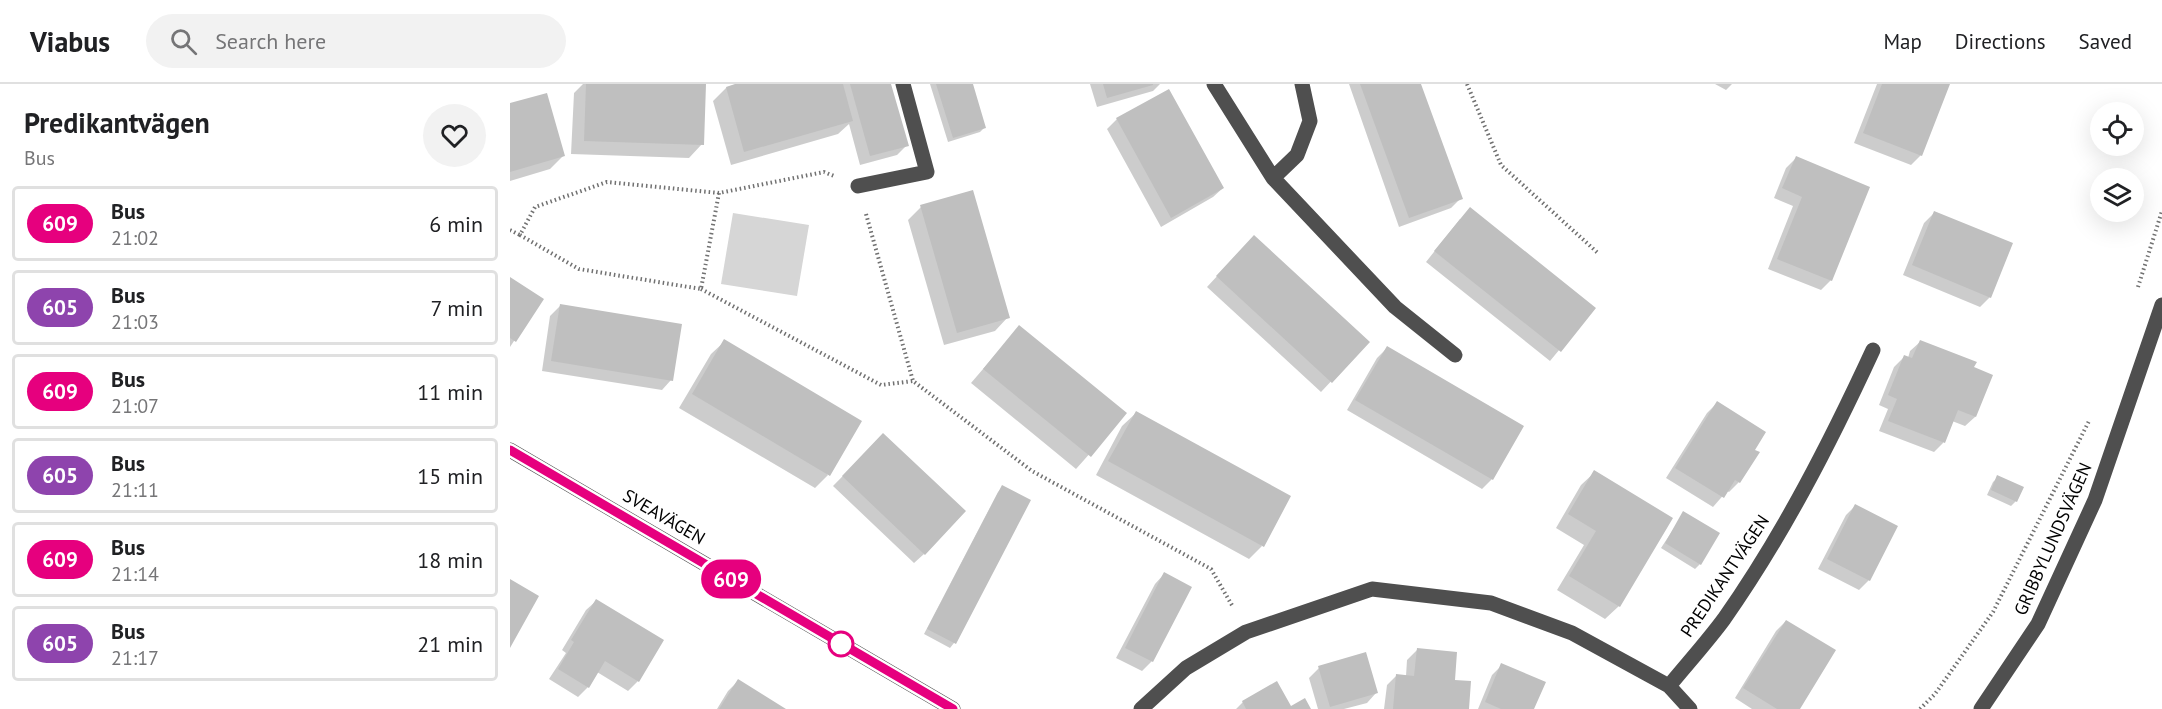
<!DOCTYPE html>
<meta charset="utf-8">
<style>
:root{--surface:#fff;--page:#f2f2f2;--text:#202124;--muted:#757577;--line:#e0e0e0}
body{margin:0;font-family:"PT Sans",sans-serif;background:var(--page);color:var(--text);height:100vh;display:flex;flex-direction:column;font-size:22px;white-space:nowrap}
*{box-sizing:border-box;margin:0}
p{font-size:20px;color:var(--muted)}
.icon{flex:none;width:33px;height:33px;fill:none;stroke:currentColor;stroke-width:2;stroke-linecap:round;stroke-linejoin:round}
.map{position:relative;flex:1;overflow:hidden}
.details{display:flex;flex-direction:column;background:var(--surface);width:510px}
.details>*{flex:none}
.badge{padding:0 12px;border-radius:20px;font-size:21px;line-height:39px}
.tools{position:absolute;left:1580px;top:18px;display:grid;gap:12px}
.tools a{display:grid;place-items:center;width:54px;height:54px;border-radius:50%;background:var(--surface);box-shadow:0 6px 24px #0002;font-size:30px}
.map>.badge{position:absolute;translate:-50% -50%;box-shadow:0 0 0 3px #fff}
.round{display:grid;place-items:center;flex:none;width:63px;height:63px;border-radius:32px;background:var(--page)}
.headline{display:flex;align-items:center;justify-content:space-between;height:102px;padding:0 24px}
h1{font-size:28px;font-weight:600;line-height:45px}
ul{padding:0;list-style:none}
li{display:flex;align-items:center;gap:18px;height:75px;margin:0 12px 9px;padding:0 12px;border:3px solid var(--line);border-radius:6px}
li div{flex:1}
li b{display:block;font-size:22px}
li em{font-style:normal}
li .badge{min-width:66px;font-weight:700;text-align:center}
header{display:flex;align-items:center;gap:36px;box-sizing:border-box;height:84px;padding:0 30px;background:var(--surface);border-bottom:2px solid var(--line)}
header strong{font-size:28px}
nav{display:flex;gap:33px;margin-inline-start:auto;font-size:21px}
.search{width:420px;height:54px;background:var(--page);display:flex;align-items:center;gap:15px;box-sizing:border-box;padding:0 21px;border-radius:33px;color:var(--muted);font-size:22px}
main{display:flex;flex:1;min-height:0}
.map>svg:first-child{display:block}
</style>
<header>
<strong>Viabus</strong>
<div class="search"><svg class="icon" aria-label="search" viewBox="0 0 24 24"><circle cx="10" cy="10" r="6"/><path d="M15 15l6 6"/></svg>Search here</div>
<nav><a>Map</a><a>Directions</a><a>Saved</a></nav>
</header>
<main>
<section class="details">
<div class="headline"><div><h1>Predikantvägen</h1><p>Bus</p></div><a class="round"><svg class="icon" aria-label="heart" viewBox="0 0 24 24"><path d="M12 20l-8-8c-3-5 5-10 8-4 3-6 11-1 8 4z"/></svg></a></div>
<ul>
<li><span class="badge" style="background:#e6007e;color:#fff">609</span><div><b>Bus</b><p>21:02</p></div><em>6 min</em></li>
<li><span class="badge" style="background:#8e44ad;color:#fff">605</span><div><b>Bus</b><p>21:03</p></div><em>7 min</em></li>
<li><span class="badge" style="background:#e6007e;color:#fff">609</span><div><b>Bus</b><p>21:07</p></div><em>11 min</em></li>
<li><span class="badge" style="background:#8e44ad;color:#fff">605</span><div><b>Bus</b><p>21:11</p></div><em>15 min</em></li>
<li><span class="badge" style="background:#e6007e;color:#fff">609</span><div><b>Bus</b><p>21:14</p></div><em>18 min</em></li>
<li><span class="badge" style="background:#8e44ad;color:#fff">605</span><div><b>Bus</b><p>21:17</p></div><em>21 min</em></li>
</ul>
</section>
<div class="map">
<svg width="1652" height="625" viewBox="0 0 1652 625">
<rect width="100%" height="100%" fill="#fff"/>
<!-- green -->
<path fill="#d6d6d6" d="M 223,129 L 299,141 L 287,212 L 211,200 Z"/>
<!-- shadow -->
<path fill="#0003" d="M 73,0 L 194,0 L 192,60 L 179,74 L 61,70 L 64,9 Z
M 231,0 L 380,0 L 397,61 L 387,71 L 350,81 L 339,40 L 328,50 L 221,81 L 203,17 L 216,4 Z
M 420,0 L 461,0 L 475,43 L 470,48 L 438,58 Z
M 580,0 L 650,0 L 643,7 L 587,23 Z
M 839,0 L 910,0 L 951,114 L 941,124 L 889,143 Z
M 1205,0 L 1222,0 L 1216,6 Z
M 1367,0 L 1439,0 L 1411,71 L 1401,81 L 1344,59 Z
M 658,7 L 713,104 L 703,113 L 651,143 L 597,45 L 607,35 Z
M 0,21 L 53,72 L 40,85 L 0,97 Z
M 1286,74 L 1321,196 L 1311,206 L 1258,185 L 1283,122 L 1264,114 L 1276,84 Z
M 411,123 L 498,233 L 485,247 L 434,261 L 398,136 Z
M 1424,129 L 1480,213 L 1470,223 L 1393,191 L 1414,139 Z
M 950,135 L 1084,224 L 1040,277 L 916,178 Z
M 735,162 L 858,258 L 811,308 L 697,203 Z
M 0,195 L 32,215 L 0,263 Z
M 50,222 L 161,296 L 152,306 L 32,287 L 40,232 Z
M 509,243 L 615,330 L 566,385 L 461,299 Z
M 215,257 L 318,391 L 305,404 L 169,324 L 201,270 Z
M 1410,258 L 1462,284 L 1465,333 L 1455,342 L 1442,337 L 1433,359 L 1424,368 L 1369,347 L 1378,325 L 1369,321 L 1384,283 L 1394,273 L 1398,274 L 1400,267 Z
M 877,264 L 1012,343 L 982,395 L 972,405 L 837,326 L 867,274 Z
M 1207,319 L 1229,398 L 1219,408 L 1217,407 L 1203,423 L 1156,394 L 1197,329 Z
M 626,329 L 752,462 L 739,475 L 586,391 L 612,342 Z
M 373,351 L 414,470 L 404,479 L 323,402 Z
M 1085,388 L 1109,522 L 1095,535 L 1047,506 L 1074,461 L 1046,444 L 1071,401 Z
M 1488,393 L 1506,417 L 1501,422 L 1477,411 L 1483,398 Z
M 493,403 L 444,559 L 440,564 L 414,550 L 488,408 Z
M 1345,422 L 1386,442 L 1359,496 L 1349,506 L 1308,485 L 1336,431 Z
M 1174,429 L 1190,480 L 1185,485 L 1151,464 Z
M 654,490 L 642,577 L 632,587 L 606,574 L 645,500 Z
M 86,517 L 128,597 L 118,607 L 87,588 L 78,603 L 68,613 L 39,595 L 56,569 L 52,566 L 76,526 Z
M 1276,537 L 1288,625 L 1242,625 L 1225,614 L 1266,547 Z
M 907,566 L 943,597 L 957,625 L 874,625 L 877,601 L 887,591 L 896,592 L 897,576 Z
M 992,581 L 1023,625 L 968,625 L 982,591 Z
M 809,584 L 866,609 L 857,619 L 834,625 L 808,625 L 799,594 Z
M 228,597 L 273,625 L 207,625 L 218,607 Z
M 733,618 L 780,624 L 800,625 L 726,625 Z"/>
<!-- building -->
<path fill="#bfbfbf" d="M 76,0 L 196,0 L 194,61 L 74,57 Z
M 225,0 L 333,0 L 343,37 L 234,68 L 216,3 Z
M 340,0 L 381,0 L 399,62 L 360,72 Z
M 426,0 L 463,0 L 476,44 L 443,54 Z
M 593,0 L 643,0 L 643,1 L 597,14 Z
M 850,0 L 911,0 L 953,115 L 899,134 Z
M 1372,0 L 1440,0 L 1412,72 L 1353,49 Z
M 659,5 L 714,104 L 661,134 L 606,34 Z
M 37,9 L 55,72 L 0,88 L 0,19 Z
M 1286,72 L 1360,103 L 1322,197 L 1267,175 L 1292,113 L 1272,104 Z
M 463,106 L 500,234 L 447,249 L 410,121 Z
M 960,123 L 1086,224 L 1051,268 L 924,167 Z
M 1424,127 L 1503,159 L 1481,214 L 1402,181 Z
M 744,151 L 860,258 L 822,299 L 706,192 Z
M 0,193 L 34,215 L 6,258 L 0,254 Z
M 50,220 L 172,240 L 163,297 L 41,277 Z
M 509,241 L 617,329 L 581,373 L 473,285 Z
M 214,255 L 352,337 L 320,392 L 182,310 Z
M 1410,256 L 1467,278 L 1464,283 L 1483,291 L 1466,333 L 1448,326 L 1435,359 L 1378,337 L 1387,315 L 1378,311 L 1394,271 L 1402,274 Z
M 877,262 L 1014,342 L 983,396 L 845,316 Z
M 1207,317 L 1256,348 L 1245,366 L 1250,368 L 1230,399 L 1225,396 L 1214,414 L 1165,384 Z
M 626,327 L 781,412 L 754,463 L 598,377 Z
M 373,349 L 456,427 L 415,471 L 332,392 Z
M 1084,386 L 1163,434 L 1110,523 L 1059,492 L 1086,447 L 1058,430 Z
M 1487,391 L 1514,403 L 1507,418 L 1481,406 Z
M 492,401 L 521,416 L 446,560 L 417,545 Z
M 1345,420 L 1388,442 L 1360,497 L 1317,475 Z
M 1173,427 L 1210,449 L 1191,481 L 1155,459 Z
M 654,488 L 682,503 L 643,578 L 615,564 Z
M 0,495 L 29,512 L 0,564 Z
M 86,515 L 154,556 L 129,598 L 95,577 L 79,604 L 48,585 L 64,558 L 61,556 Z
M 1276,536 L 1326,566 L 1290,625 L 1267,625 L 1233,604 Z
M 907,564 L 947,568 L 945,596 L 961,597 L 959,625 L 883,625 L 886,590 L 904,592 Z
M 856,568 L 868,609 L 820,623 L 808,582 Z
M 991,579 L 1036,598 L 1024,625 L 991,625 L 975,618 Z
M 228,595 L 276,625 L 209,625 Z
M 767,597 L 781,622 L 795,614 L 801,625 L 736,625 L 732,617 Z"/>
<g fill="none" stroke-linecap="round" stroke-linejoin="round">
<!-- path -->
<path stroke="#717171" stroke-width="4" stroke-dasharray="1.5 3" stroke-linecap="butt" d="M 957,0 L 991,81 L 1089,170
M 209,109 L 191,205 L 69,185 L 10,151 L 25,123 L 97,98 L 209,109 L 314,88 L 324,92
M 356,130 L 403,297 L 522,387 L 701,485 L 723,523
M 0,146 L 10,151
M 1628,203 L 1652,127
M 191,205 L 371,301 L 403,297
M 1410,625 L 1425,610 L 1483,528 L 1579,337"/>
<!-- minor -->
<path stroke="#4f4f4f" stroke-width="15" d="M 704,0 L 763,94 L 885,223 L 945,271
M 763,94 L 787,71 L 800,37 L 792,0
M 348,102 L 417,88 L 393,0
M 0,366 L 443,625
M 1159,602 L 1180,625
M 631,625 L 676,584 L 736,548 L 862,505 L 981,519 L 1062,549 L 1159,602 C 1177,580 1197,558 1214,535 C 1273,451 1320,359 1363,266
M 1471,625 L 1528,540 L 1585,416 L 1652,221"/>
</g>
<g fill="none" stroke-linecap="round" stroke-linejoin="round">
<!-- line casing -->
<g stroke="#fff" stroke-width="14">
<path id="line" d="M 0,366 L 443,625"/>
</g>
<!-- line -->
<use href="#line" stroke="#e6007e" stroke-width="9"/>
</g>
<!-- markers -->
<circle fill="#fff" stroke="#e6007e" stroke-width="3" cx="331" cy="560" r="12"/>
<g text-anchor="middle" stroke-width="4.5" stroke-linejoin="round" paint-order="stroke">
<!-- street labels -->
<g font-size="18" fill="#000" stroke="#fff">
<text transform="translate(154 433) rotate(30)" y="6">SVEAVÄGEN</text>
<text transform="translate(1543 455) rotate(-66)" y="6">GRIBBYLUNDSVÄGEN</text>
<text transform="translate(1215 492) rotate(-56)" y="6">PREDIKANTVÄGEN</text>
</g>
</g>
</svg>
<div class="tools">
<a><svg class="icon" aria-label="locate" viewBox="0 0 24 24"><circle cx="12" cy="12" r="6"/><path d="M12 2v4M12 18v4M2 12h4M18 12h4"/></svg></a>
<a><svg class="icon" aria-label="layers" viewBox="0 0 24 24"><path d="M12 4l9 5-9 5-9-5zM3 14l9 5 9-5"/></svg></a>
</div>
<b class="badge" style="left:221px;top:495px;background:#e6007e;color:#fff">609</b>
</div>
</main>
